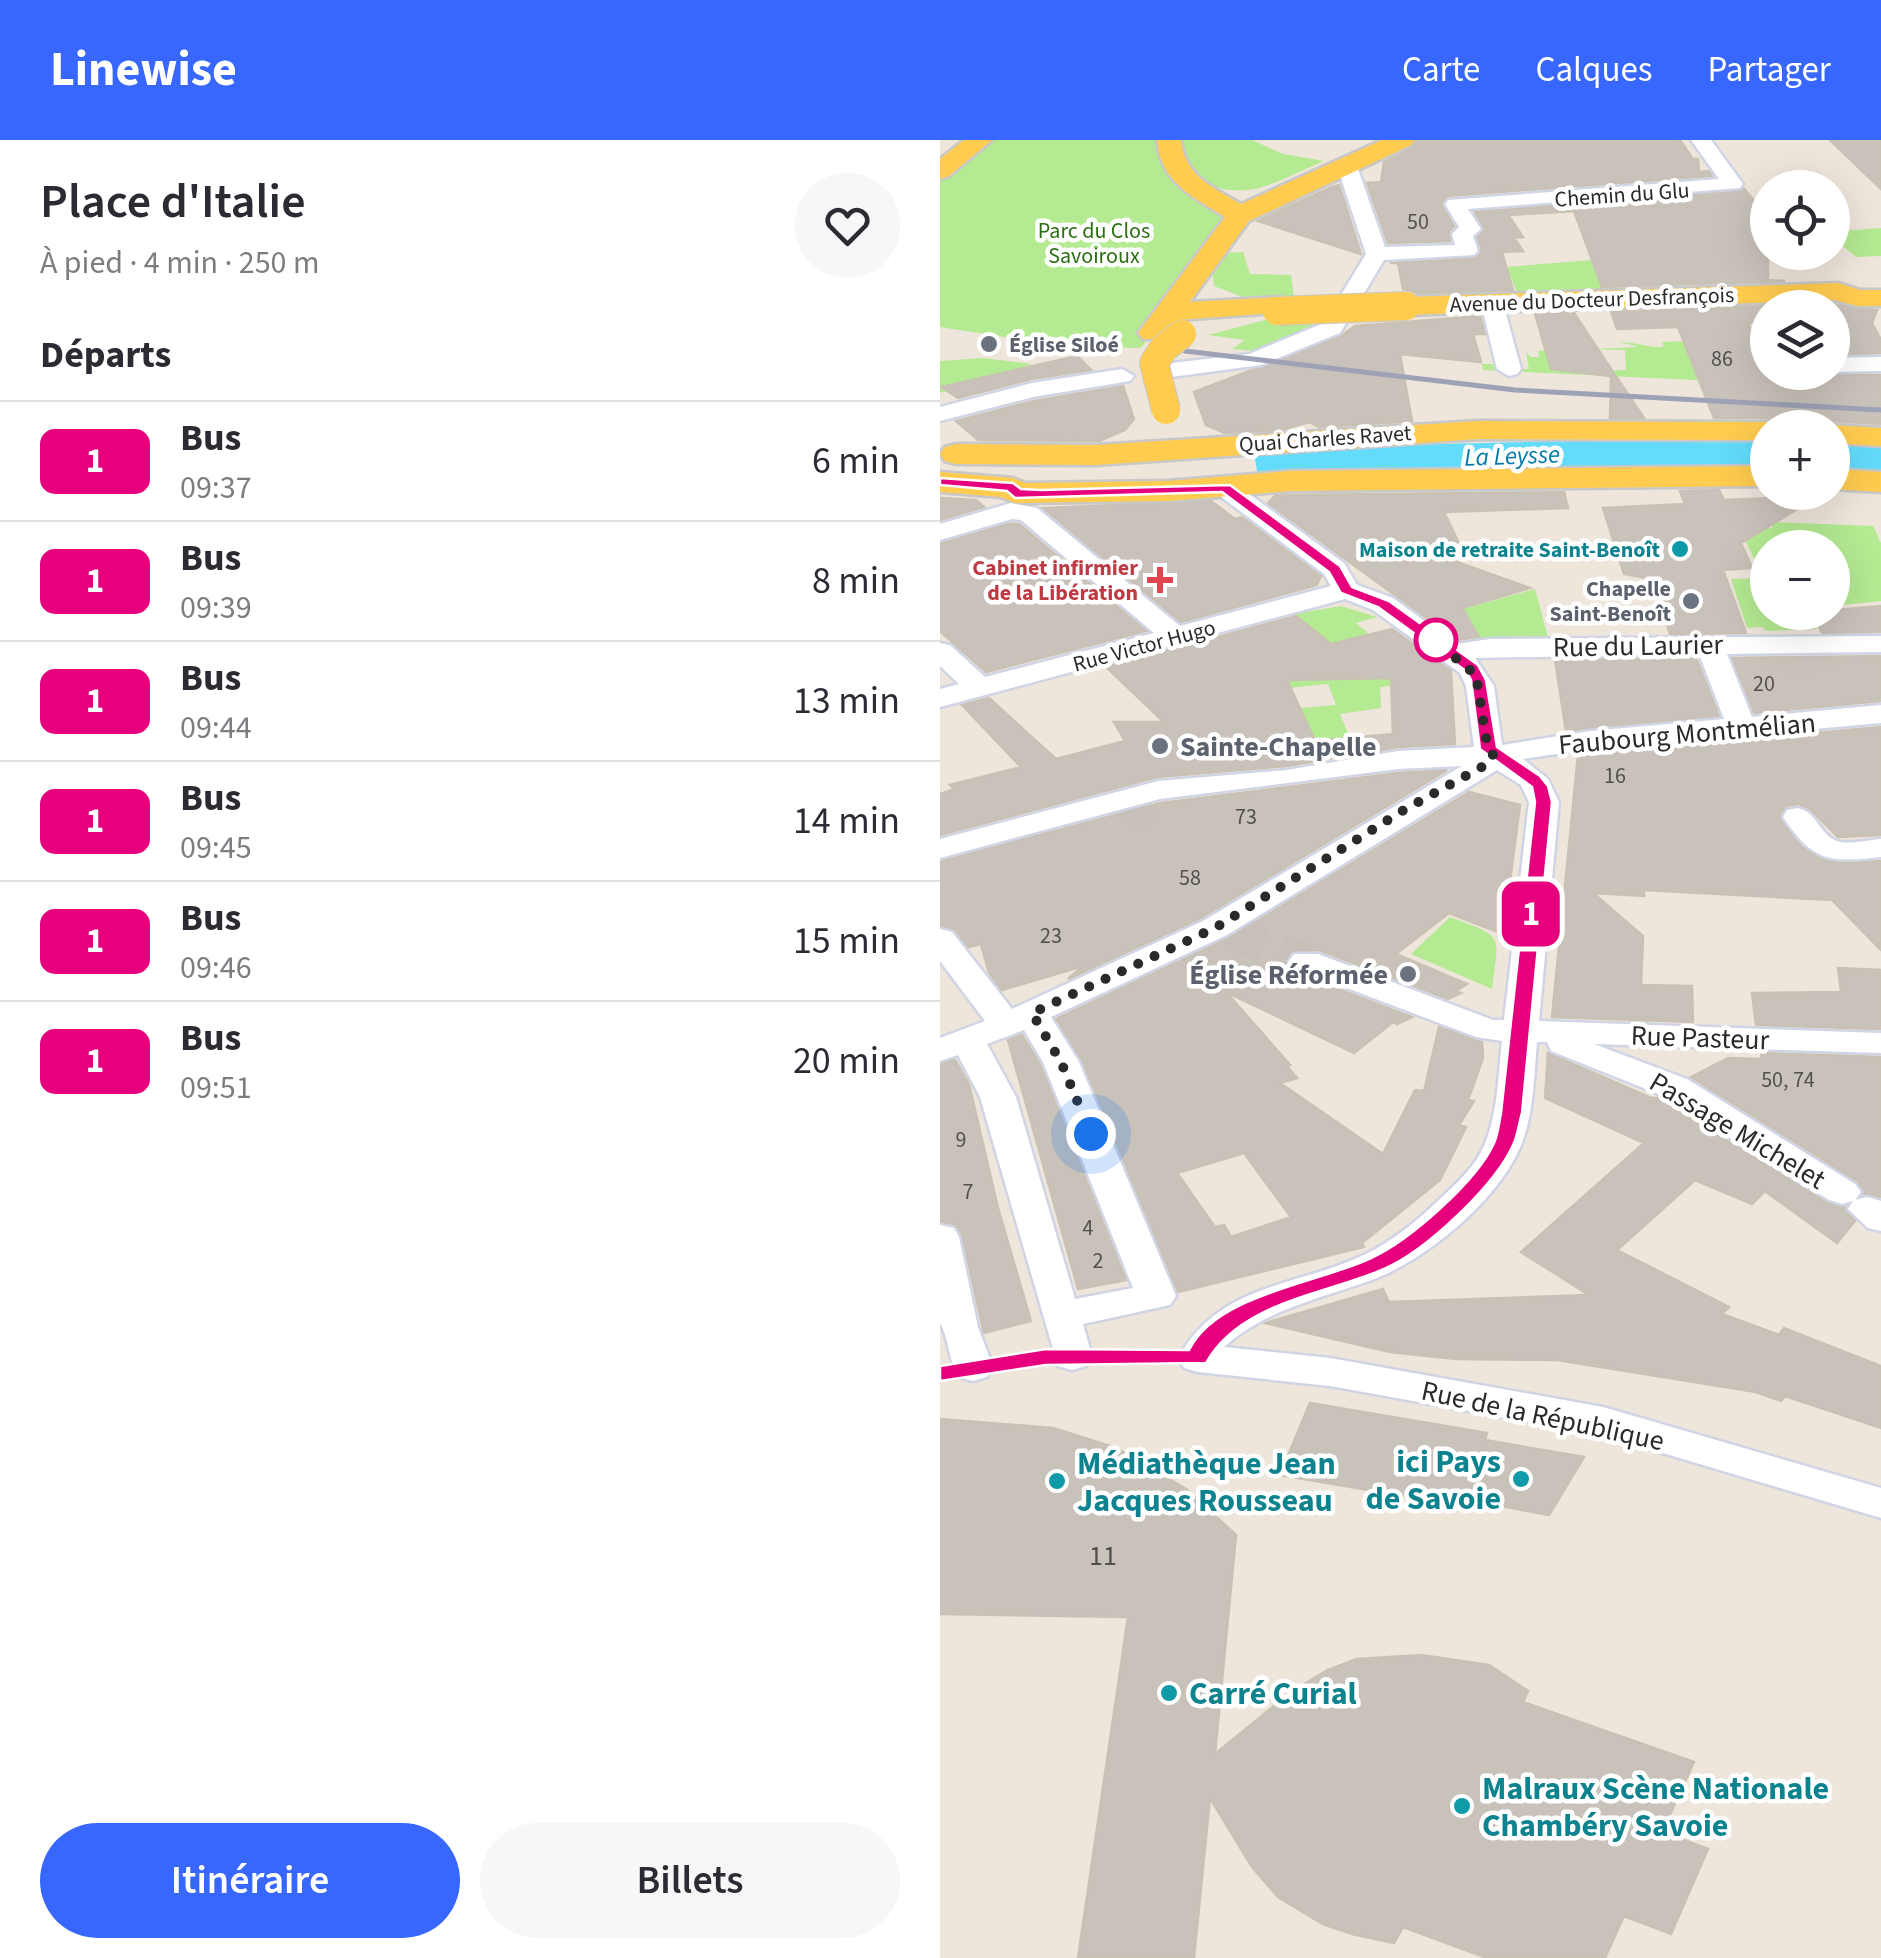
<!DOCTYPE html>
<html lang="fr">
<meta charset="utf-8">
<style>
:root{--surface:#fff;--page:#f7f7f7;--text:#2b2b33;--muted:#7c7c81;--line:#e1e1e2;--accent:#3767ff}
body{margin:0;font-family:"Source Sans 3",sans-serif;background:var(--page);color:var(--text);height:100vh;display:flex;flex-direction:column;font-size:38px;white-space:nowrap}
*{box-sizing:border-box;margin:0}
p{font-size:32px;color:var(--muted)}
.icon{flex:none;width:55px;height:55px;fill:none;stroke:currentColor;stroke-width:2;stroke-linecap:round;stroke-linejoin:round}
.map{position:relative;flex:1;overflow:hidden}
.side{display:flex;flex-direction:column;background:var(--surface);width:940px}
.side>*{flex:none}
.badge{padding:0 20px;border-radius:15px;font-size:35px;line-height:65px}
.fabs{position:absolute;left:810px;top:30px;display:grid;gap:20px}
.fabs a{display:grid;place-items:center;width:100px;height:100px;border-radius:50%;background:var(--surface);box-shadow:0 10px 40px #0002;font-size:50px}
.you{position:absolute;width:50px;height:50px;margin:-25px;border:8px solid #fff;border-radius:50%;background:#1a73e8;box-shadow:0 0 0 15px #1a73e833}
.map>.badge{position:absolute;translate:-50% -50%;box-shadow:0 0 0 5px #fff}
h2{padding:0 40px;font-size:38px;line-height:90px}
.round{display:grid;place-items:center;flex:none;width:105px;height:105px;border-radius:52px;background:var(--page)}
.headline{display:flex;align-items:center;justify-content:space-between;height:170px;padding:0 40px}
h1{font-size:48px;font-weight:600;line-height:75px}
.primary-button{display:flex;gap:20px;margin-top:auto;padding:20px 40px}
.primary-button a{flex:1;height:115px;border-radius:60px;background:var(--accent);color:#fff;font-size:40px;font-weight:600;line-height:115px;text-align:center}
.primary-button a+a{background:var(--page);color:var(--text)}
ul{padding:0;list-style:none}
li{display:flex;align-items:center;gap:30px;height:120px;padding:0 40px;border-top:2px solid var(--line)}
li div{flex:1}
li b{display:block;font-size:38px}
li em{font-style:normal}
li .badge{min-width:110px;font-weight:700;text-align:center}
header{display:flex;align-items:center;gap:60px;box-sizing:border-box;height:140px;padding:0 50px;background:var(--accent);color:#fff}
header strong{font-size:48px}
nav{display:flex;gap:55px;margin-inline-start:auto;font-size:35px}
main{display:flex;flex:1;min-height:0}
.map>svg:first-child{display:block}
</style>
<header>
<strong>Linewise</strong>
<nav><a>Carte</a><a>Calques</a><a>Partager</a></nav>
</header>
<main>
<section class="side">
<div class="headline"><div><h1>Place d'Italie</h1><p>À pied · 4 min · 250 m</p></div><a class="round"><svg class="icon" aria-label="heart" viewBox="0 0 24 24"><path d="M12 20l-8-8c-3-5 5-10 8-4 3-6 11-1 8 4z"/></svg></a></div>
<h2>Départs</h2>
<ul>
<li><span class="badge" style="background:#e6007e;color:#fff">1</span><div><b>Bus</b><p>09:37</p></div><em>6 min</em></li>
<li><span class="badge" style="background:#e6007e;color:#fff">1</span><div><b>Bus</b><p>09:39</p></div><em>8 min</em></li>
<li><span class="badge" style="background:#e6007e;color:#fff">1</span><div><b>Bus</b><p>09:44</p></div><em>13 min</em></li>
<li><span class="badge" style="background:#e6007e;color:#fff">1</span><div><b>Bus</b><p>09:45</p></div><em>14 min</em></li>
<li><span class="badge" style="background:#e6007e;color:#fff">1</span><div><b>Bus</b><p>09:46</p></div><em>15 min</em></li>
<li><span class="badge" style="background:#e6007e;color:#fff">1</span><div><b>Bus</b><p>09:51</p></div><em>20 min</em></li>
</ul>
<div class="primary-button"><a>Itinéraire</a><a>Billets</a></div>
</section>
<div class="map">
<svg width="941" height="1818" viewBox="0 0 941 1818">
<rect width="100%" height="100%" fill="#eee5db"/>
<!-- green -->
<path fill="#b4ea92" d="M 40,0 L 229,0 L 228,20 L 300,75 L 201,208 L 168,207 L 171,209 L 152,211 L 0,187 L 0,31 Z
M 237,0 L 312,0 L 343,14 L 384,21 C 329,44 307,65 249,37 Z
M 941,88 L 941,116 L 916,117 L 893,98 L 902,91 Z
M 303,112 L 310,134 L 351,135 L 354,158 L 313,161 L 274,146 L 272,130 L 285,113 Z
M 652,120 L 663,150 L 577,153 L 567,127 Z
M 333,178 L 390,182 L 316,211 L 292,209 L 305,200 L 268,195 Z
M 779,200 L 827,229 L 824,222 L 827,222 L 828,232 L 860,233 L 862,245 L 543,230 L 542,224 L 568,224 L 570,229 L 589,229 L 586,212 L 591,217 L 599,217 L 598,211 L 606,210 L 655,231 L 686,230 L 685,210 L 649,209 L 699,207 L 679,202 C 695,202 709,208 724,207 L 722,202 Z
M 42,218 L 92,224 L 26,246 L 21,242 L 7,246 L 7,251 L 0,253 L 0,221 Z
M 832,382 L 933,386 L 941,403 L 941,461 L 893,466 L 892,408 L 828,408 L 828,472 L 868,473 L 877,489 L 826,491 L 822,487 L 807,488 L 791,439 L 823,438 L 801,391 L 832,388 Z
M 595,449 L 608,497 L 520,499 L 490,478 Z
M 401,466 L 437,477 L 416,483 L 430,495 L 386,515 L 379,495 L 353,474 Z
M 255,501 L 286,528 L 339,540 L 451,538 L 452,546 L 440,547 L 441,568 L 400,574 L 410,598 L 378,611 L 360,568 L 396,565 L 388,544 L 205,563 L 253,529 L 230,508 Z
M 510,777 C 565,798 559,792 552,849 L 471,814 Z"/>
<!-- water -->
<path fill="#63dbfb" d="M 670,300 L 827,302 L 828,327 L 318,336 L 314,313 L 461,305 Z
M 892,305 L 941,307 L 941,333 L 893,330 Z"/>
<!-- building -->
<path fill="#c9c2bb" stroke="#c9c1b4" stroke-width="2.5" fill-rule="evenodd" d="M 478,0 L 740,0 L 753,19 L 758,19 L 759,32 L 769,31 L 772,36 L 508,56 L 501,64 L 514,86 L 509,91 L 510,101 L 448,103 L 427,43 L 441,42 L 444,22 L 473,8 Z
M 890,0 L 941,0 L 941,49 Z
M 399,45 L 421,114 L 318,81 L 392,47 Z
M 804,49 L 828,76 L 828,140 L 845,141 L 662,147 L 634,71 L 568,75 L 583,97 L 574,98 L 583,111 L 562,112 L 573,150 L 477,153 L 463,149 L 458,123 L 450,123 L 537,118 L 542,110 L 537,97 L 545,90 L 535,72 Z
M 892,164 L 937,170 L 932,183 L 941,200 L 941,213 L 907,214 L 892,183 Z
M 855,165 L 828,168 L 828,181 L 808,183 L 828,232 L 941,235 L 941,284 L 892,281 L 878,287 L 843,285 L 828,278 L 774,278 L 738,187 L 677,189 L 671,172 Z
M 634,173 L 671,229 L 704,278 L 670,278 L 671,236 L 611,229 L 595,174 Z
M 540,176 L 545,194 L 533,194 L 541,222 L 460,214 L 472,281 L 379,287 L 369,282 L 341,290 L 285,293 L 266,285 L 254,252 L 401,196 L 415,186 Z
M 137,216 L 151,230 L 91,239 L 18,258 L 1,247 Z
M 183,246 L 194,279 L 185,290 L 159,301 L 38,300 L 16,281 L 94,261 Z
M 779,350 L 784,360 L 879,356 L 801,403 L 812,428 L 783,430 L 806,493 L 730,494 L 712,439 L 684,434 L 663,368 L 745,364 L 740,351 Z
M 624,352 L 628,368 L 504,372 L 524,414 L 511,420 L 590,448 L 522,468 L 539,497 L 517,500 L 328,363 L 335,356 L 350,355 Z
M 0,358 L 36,360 L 44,367 L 0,380 Z
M 271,361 L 295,379 L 302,377 L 381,436 L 377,445 L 241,482 L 103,368 Z
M 67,384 L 79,384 L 206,491 L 46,532 L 0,491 L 0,403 Z
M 941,466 L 941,492 L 882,493 L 872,472 Z
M 356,476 L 391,504 L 452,489 L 511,531 L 515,604 L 458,607 L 347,626 L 217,637 L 0,695 L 0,654 L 14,649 L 10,645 L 81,627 L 22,565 L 49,558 L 116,619 L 185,601 L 174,582 L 224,582 L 166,527 ZM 451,538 L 453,594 L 375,601 L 347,540 Z
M 941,516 L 941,561 L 814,573 L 792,518 Z
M 756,518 L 779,576 L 626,591 L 615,520 Z
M 941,587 L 941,695 L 898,697 L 872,671 L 859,664 L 846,666 L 840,675 L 861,706 L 882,719 L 908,723 L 941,721 L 941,810 L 892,760 L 704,750 L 704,756 L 653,753 L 703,796 L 701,845 L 752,846 L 753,882 L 612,877 L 638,615 Z
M 507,630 L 261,778 L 128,839 L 143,826 L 62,850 L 49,833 L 41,804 L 28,807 L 15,790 L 0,786 L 0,721 L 221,663 L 458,633 Z
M 529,652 L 580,665 L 563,794 L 509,773 L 456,814 L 527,844 L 516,851 L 521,853 L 508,859 L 379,810 L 351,812 L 345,821 L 353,832 L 472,877 L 457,884 L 453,882 L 414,913 L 286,852 L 350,925 L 347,926 L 357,938 L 340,943 L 443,1014 L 475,950 L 484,951 L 499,887 L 542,902 L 543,918 L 528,960 L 534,961 L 519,985 L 526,987 L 500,1040 L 422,1103 L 424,1107 L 238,1152 L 142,921 L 116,879 L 289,798 ZM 304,1013 L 351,1077 L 291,1097 L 284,1085 L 275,1087 L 237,1033 Z
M 898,828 L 941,830 L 941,889 L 816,885 L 812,853 L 901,852 Z
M 82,895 L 100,924 L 186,1140 L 138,1149 L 68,900 Z
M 608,913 L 711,958 L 719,958 L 887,1063 L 905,1067 L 915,1081 L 897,1103 L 825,1051 L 812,1064 L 755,1040 L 677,1110 L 789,1167 L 782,1174 L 839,1195 L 844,1188 L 941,1226 L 941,1288 L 845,1256 L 841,1261 L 816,1252 L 617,1220 L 516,1219 L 450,1212 L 325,1183 L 443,1149 L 449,1162 L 649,1155 L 581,1112 L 704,1003 L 605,958 Z
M 821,913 L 941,917 L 941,1057 L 924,1054 L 917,1041 L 751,937 L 788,918 L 822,919 Z
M 15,920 L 29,944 L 58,1068 L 91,1181 L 44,1193 L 22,1095 L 15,1084 L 0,1082 L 0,924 Z
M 370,1263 L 547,1293 L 545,1300 L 644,1317 L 609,1375 L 525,1359 L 523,1366 L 340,1335 Z
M 0,1279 L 113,1288 L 176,1308 L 246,1349 L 296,1395 L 275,1614 L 351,1552 L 388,1530 L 417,1519 L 481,1515 L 549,1525 L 588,1551 L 583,1562 L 754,1622 L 722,1692 L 768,1709 L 731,1794 L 684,1776 L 665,1818 L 547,1818 L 463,1787 L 454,1803 L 412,1794 L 383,1784 L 338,1757 L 312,1727 L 270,1658 L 254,1818 L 138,1818 L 188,1477 L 0,1474 Z"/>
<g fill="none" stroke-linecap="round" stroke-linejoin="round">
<!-- minor-tunnel-far1 -->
<path stroke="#c7c0b8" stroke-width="28" stroke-dasharray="28 14" stroke-linecap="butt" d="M 191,661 L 210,693"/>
<!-- minor-tunnel -->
<path stroke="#c7c0b8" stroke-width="35" stroke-dasharray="35 18" stroke-linecap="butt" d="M 290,793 L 366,821"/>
<!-- minor casing -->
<g stroke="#d0d5e5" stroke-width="5">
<path id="minor" d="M 751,0 L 771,0 L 803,44 L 800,48 L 528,69 L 541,89 L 533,96 L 538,111 L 534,115 L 444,120 L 400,193 L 321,225 L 231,237 L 219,230 L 231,223 L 309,214 L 384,183 L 426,114 L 397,26 L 400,22 L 407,20 L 417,26 L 445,107 L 515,105 L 512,94 L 519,87 L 505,64 L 508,60 L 779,39 Z
M 552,156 L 563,163 L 581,229 L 577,234 L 569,236 L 557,229 L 541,163 Z
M 941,217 L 941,231 L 892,232 L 892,218 Z
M 182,229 L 194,236 L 190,241 L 93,257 L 0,281 L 0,267 L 92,243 Z
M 285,340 L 294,343 L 404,423 L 417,445 L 453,458 L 516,504 L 550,499 L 941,496 L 941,512 L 787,514 L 812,577 L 941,565 L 941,583 L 650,609 L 583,619 L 608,639 L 619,662 L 599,881 L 941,893 L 941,913 L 654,904 L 747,939 L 915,1044 L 921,1052 L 915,1060 L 927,1057 L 941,1061 L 941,1091 L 928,1088 L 908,1069 L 913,1061 L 902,1064 L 889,1060 L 721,955 L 611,911 L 607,902 L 597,902 C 594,934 594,969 583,1000 C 562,1058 486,1121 429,1141 C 378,1159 325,1170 284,1207 L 390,1218 L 663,1267 L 941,1348 L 941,1378 L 662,1295 L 390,1246 L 258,1232 L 244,1228 L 238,1218 C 281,1142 355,1148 426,1114 C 454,1100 478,1080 500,1059 C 516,1044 535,1027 544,1006 C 558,974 558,936 562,901 L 536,897 L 354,828 L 349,821 L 354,814 L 378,814 L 553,880 L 564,880 L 589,662 L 581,645 L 557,630 L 287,795 L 111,877 L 139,922 L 236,1156 L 230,1165 L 143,1184 L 152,1216 L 146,1226 L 132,1230 L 118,1226 L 40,957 L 18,915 L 0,921 L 0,898 L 45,881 L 0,821 L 0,789 L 12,792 L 72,869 L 263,781 L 522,626 L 458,629 L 220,659 L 0,718 L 0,699 L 218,641 L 347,630 L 458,611 L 534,607 L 526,546 L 520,533 L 433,470 L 405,459 L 0,567 L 0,549 L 19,544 L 0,526 L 0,503 L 10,505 L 45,537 L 214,493 L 81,380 L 72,379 L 0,400 L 0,384 L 71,363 L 97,368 L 240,486 L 391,446 L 384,434 L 276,353 L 272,348 ZM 759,514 L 784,579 L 650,591 L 562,605 L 554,546 L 535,518 ZM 84,890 L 103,922 L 193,1148 L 135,1159 L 76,957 L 47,904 Z
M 858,668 C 877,672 879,694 897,701 C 909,705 928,700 941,699 L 941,717 C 889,723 873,722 843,677 L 847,670 Z
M 0,1085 L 14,1088 L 19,1097 L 38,1187 L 53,1227 L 47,1237 L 33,1241 L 19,1237 C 8,1220 9,1198 0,1183 Z"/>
</g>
<!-- major casing -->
<g stroke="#c8c8c8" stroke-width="5">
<path id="major" d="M 24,0 L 52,0 L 9,36 L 0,39 L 0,19 Z
M 217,0 L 241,0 C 245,37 273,47 301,64 L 442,0 L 474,0 L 471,5 L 309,81 L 250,162 L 339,157 L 349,160 L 353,166 L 349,172 L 237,180 L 223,199 L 203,199 L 198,193 L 285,77 C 253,57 220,42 217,0 Z
M 898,143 L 920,150 L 941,150 L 941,166 L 917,166 L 895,160 L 466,175 L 456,172 L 452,166 L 456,160 L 466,157 Z
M 538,281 L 828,282 L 841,288 L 828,288 L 828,300 L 538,299 L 156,325 L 16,324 L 5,321 L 0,314 L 5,307 L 16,304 L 156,305 Z
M 892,285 L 941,288 L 941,306 L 892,303 L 892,288 L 881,288 Z
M 828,326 L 828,346 L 350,351 L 228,361 L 75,363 L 61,357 L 0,352 L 0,332 L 73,338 L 86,343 L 228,341 L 350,331 Z
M 892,329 L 941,332 L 941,352 L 892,349 Z"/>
</g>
<!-- minor -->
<use href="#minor" fill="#fff" fill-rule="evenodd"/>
<!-- major -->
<use href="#major" fill="#ffcc4f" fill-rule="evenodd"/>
<!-- rail -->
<path stroke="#9da2b7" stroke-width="5" d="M 245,211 L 575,250 L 941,270"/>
<!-- major-bridge casing -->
<g stroke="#c8c8c8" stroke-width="30" stroke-linecap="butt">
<path id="major-bridge" d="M 337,171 L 466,166
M 226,270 L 214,223 L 224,208 L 242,194"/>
</g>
<!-- major-bridge -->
<use href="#major-bridge" stroke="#ffcc4f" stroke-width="28"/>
</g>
<!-- line -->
<path fill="#e6007e" stroke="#fff" stroke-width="2.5" d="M 0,338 L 73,343 L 81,349 L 101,350 L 290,345 L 400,426 L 412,447 L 449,461 L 538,525 L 546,540 L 557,607 L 600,636 L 608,646 L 612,662 L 582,973 C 579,983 578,994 574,1003 C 556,1045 486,1111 444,1129 C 384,1155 300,1162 266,1223 L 106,1225 L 0,1241 L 0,1226 L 106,1209 L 249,1210 C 276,1154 379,1143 431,1118 C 469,1101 537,1041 554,1003 C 558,994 559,983 561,973 L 595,662 L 592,647 L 540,609 L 531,540 L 526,531 L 438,467 L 401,453 L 389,432 L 282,352 L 75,358 L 67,351 L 0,345 Z"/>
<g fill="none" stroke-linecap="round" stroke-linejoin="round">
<!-- walk -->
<path stroke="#2a2a2a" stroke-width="10" stroke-dasharray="0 18" d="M 151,994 L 121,922 L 92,873 L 275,788 L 464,670 L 549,623 L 553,615 L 547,604 L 536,535 L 489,496 L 496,500"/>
</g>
<!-- markers -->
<g fill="#6b7280" stroke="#fff" stroke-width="4">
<circle cx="49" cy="204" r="10"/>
<circle cx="751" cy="461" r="10"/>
<circle cx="220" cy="606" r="10"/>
<circle cx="468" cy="834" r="10"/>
</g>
<g fill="#0f9aa8" stroke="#fff" stroke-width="4">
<circle cx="740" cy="409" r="10"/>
<circle cx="581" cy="1339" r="10"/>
<circle cx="117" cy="1341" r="10"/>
<circle cx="229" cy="1553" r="10"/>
<circle cx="522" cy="1666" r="10"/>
</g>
<path fill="#e0444e" stroke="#fff" stroke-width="4" d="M215 425h10v10h10v10h-10v10h-10v-10h-10v-10h10z"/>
<circle fill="#fff" stroke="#e6007e" stroke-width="5" cx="496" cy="500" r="20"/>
<g text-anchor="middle" stroke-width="9" stroke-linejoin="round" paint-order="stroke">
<!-- far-street labels -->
<g font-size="22" fill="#2a2a2a" stroke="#fff">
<text transform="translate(682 54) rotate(-4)" y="8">Chemin du Glu</text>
<text transform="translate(652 159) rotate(-2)" y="8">Avenue du Docteur Desfrançois</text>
<text transform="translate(385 298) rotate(-4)" y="8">Quai Charles Ravet</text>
<text transform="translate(204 505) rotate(-15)" y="8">Rue Victor Hugo</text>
</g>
<!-- number labels -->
<g font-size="22" fill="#52504e">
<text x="478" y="89">50</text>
<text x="782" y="226">86</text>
<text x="824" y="551">20</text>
<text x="675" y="643">16</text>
<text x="306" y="684">73</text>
<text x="250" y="745">58</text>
<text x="111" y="803">23</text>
<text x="848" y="947">50, 74</text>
<text x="21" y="1007">9</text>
<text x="28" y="1059">7</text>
<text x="148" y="1095">4</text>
<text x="158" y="1128">2</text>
</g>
<!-- far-park labels -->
<g font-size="22" fill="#2b6f13" stroke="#fff">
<text x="154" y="98">Parc du Clos<tspan x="154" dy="25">Savoiroux</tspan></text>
</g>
<!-- far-worship labels -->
<g font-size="22" font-weight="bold" fill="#5b616d" stroke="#fff" text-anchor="start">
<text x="69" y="212">Église Siloé</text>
<text x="731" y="456" text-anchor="end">Chapelle<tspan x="731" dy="25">Saint-Benoît</tspan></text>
</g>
<!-- far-culture labels -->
<g font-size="22" font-weight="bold" fill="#0d838f" stroke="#fff" text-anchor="end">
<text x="720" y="417">Maison de retraite Saint-Benoît</text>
</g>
<!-- far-health labels -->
<g font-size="22" font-weight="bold" fill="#be3a42" stroke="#fff" text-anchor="end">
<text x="198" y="435">Cabinet infirmier<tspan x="198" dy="25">de la Libération</tspan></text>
</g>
<!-- far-water labels -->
<g font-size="25" font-style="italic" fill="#0078a9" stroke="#fff">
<text transform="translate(572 315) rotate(-2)" y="9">La Leysse</text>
</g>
<!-- street labels -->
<g font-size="28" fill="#2a2a2a" stroke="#fff">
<text transform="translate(698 505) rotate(-1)" y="10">Rue du Laurier</text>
<text transform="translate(747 593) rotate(-5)" y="10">Faubourg Montmélian</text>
<text transform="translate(760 897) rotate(2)" y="10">Rue Pasteur</text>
<text transform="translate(798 990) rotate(31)" y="10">Passage Michelet</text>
<text transform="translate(603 1275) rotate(12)" y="10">Rue de la République</text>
</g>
<!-- worship labels -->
<g font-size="28" font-weight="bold" fill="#5b616d" stroke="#fff" text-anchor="start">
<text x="240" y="616">Sainte-Chapelle</text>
<text x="448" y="844" text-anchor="end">Église Réformée</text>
</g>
<!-- near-number labels -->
<g font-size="28" fill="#52504e">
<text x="163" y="1425">11</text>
</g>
<!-- near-culture labels -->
<g font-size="32" font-weight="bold" fill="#0d838f" stroke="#fff" text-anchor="start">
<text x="561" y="1332" text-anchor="end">ici Pays<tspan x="561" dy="37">de Savoie</tspan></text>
<text x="137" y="1334">Médiathèque Jean<tspan x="137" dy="37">Jacques Rousseau</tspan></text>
<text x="249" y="1564">Carré Curial</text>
<text x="542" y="1659">Malraux Scène Nationale<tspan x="542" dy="37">Chambéry Savoie</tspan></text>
</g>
</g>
</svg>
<div class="fabs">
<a><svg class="icon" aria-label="locate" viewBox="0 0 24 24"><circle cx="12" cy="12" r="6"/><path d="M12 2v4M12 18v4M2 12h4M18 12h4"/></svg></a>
<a><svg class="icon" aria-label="layers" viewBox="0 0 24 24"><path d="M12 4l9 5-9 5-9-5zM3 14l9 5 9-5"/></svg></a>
<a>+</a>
<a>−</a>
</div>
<div class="you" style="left:151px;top:994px"></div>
<b class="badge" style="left:591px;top:774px;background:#e6007e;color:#fff">1</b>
</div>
</main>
